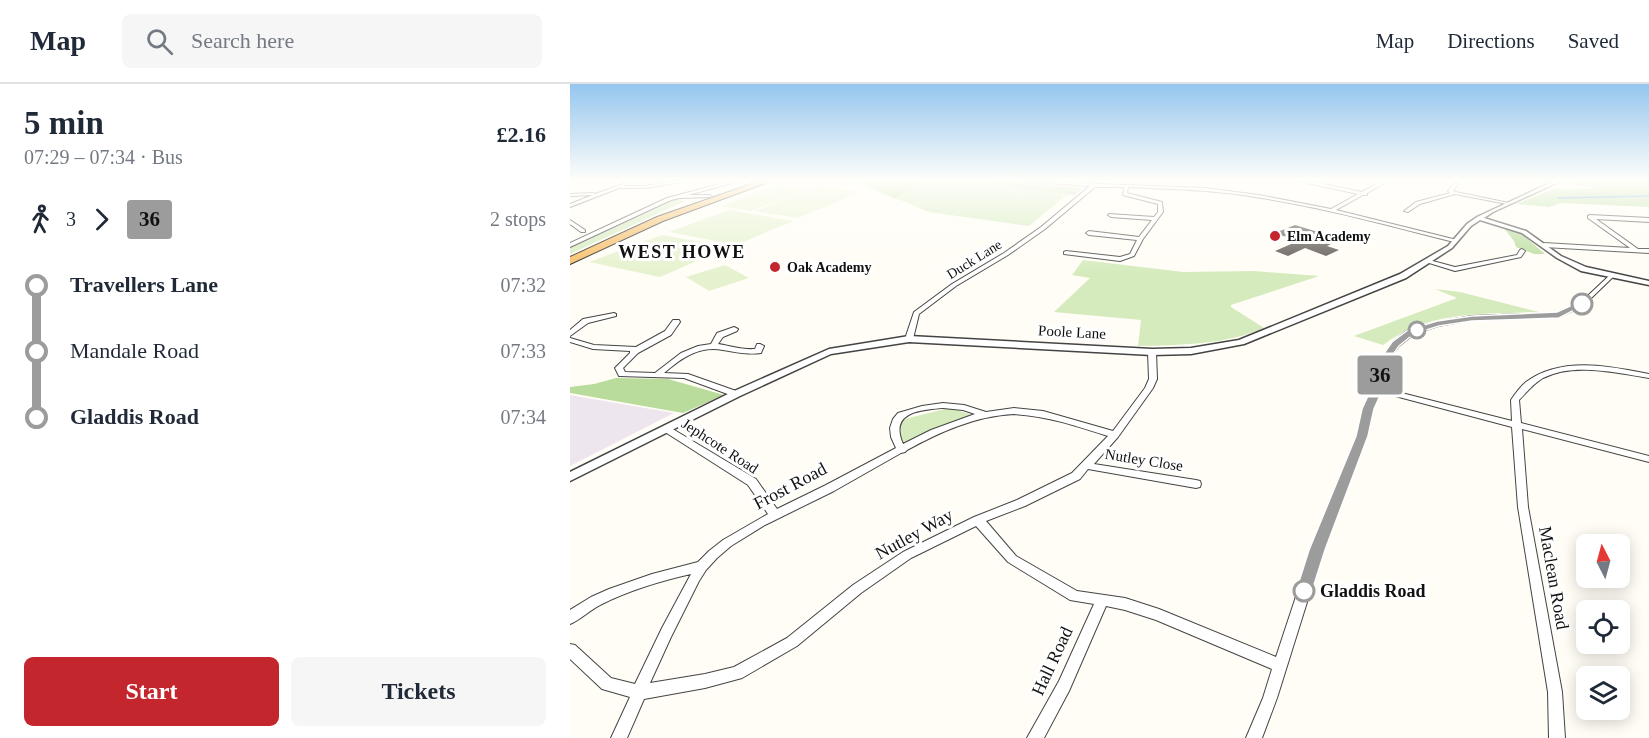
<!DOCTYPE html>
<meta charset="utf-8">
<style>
:root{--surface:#fff;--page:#f6f6f7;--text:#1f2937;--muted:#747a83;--line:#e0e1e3;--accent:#c4262e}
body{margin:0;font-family:Georgia,serif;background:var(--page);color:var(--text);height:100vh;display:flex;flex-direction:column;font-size:22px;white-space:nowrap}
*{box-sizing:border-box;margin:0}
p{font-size:20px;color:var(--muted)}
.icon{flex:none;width:33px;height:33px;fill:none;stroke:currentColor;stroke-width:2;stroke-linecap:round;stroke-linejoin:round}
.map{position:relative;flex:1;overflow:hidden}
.details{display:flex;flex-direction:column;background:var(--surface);width:570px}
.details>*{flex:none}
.badge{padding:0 12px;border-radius:4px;font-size:21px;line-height:39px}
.needle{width:39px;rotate:354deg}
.buttons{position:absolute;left:1006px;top:450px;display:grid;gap:12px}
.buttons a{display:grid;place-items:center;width:54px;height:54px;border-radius:9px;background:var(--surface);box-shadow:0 3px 15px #0003;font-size:30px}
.map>.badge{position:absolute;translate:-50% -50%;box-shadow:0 0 0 3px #fff}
.legs{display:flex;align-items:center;gap:9px;height:66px;padding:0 24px;font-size:20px}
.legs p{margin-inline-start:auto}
.summary{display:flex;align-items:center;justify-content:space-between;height:102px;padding:0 24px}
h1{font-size:33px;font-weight:700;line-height:45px}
.action{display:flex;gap:12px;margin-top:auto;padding:12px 24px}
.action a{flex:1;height:69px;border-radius:9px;background:var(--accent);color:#fff;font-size:24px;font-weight:700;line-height:69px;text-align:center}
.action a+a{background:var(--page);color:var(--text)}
ul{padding:0 24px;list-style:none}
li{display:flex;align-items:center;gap:21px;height:66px;font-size:22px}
li i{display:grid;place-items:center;width:9px;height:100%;margin:0 8px;background:currentColor}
li i::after{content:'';width:15px;height:15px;margin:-8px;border:4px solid;border-radius:50%;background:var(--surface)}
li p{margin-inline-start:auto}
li:first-child i{background:linear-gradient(#0000 50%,currentColor 0)}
li:last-child i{background:linear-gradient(currentColor 50%,#0000 0)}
header{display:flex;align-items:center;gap:36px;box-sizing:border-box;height:84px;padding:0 30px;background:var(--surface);border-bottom:2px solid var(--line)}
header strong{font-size:28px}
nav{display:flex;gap:33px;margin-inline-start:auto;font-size:21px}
.search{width:420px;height:54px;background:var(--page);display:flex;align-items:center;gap:15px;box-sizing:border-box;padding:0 21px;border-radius:9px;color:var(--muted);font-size:22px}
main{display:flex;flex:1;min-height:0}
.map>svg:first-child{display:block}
</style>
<header>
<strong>Map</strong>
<div class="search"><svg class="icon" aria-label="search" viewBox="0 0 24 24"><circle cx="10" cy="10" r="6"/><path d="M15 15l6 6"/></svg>Search here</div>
<nav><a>Map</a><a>Directions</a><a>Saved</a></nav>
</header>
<main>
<section class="details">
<div class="summary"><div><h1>5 min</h1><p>07:29 – 07:34 · Bus</p></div><b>£2.16</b></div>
<div class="legs"><svg class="icon" aria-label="walk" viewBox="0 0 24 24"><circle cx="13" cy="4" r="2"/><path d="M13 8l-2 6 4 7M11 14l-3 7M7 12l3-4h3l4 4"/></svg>3<svg class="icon" aria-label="forward" viewBox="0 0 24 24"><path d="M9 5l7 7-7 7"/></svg><b class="badge" style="background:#9d9c9c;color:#111">36</b><p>2 stops</p></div>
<ul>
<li><i style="color:#9d9c9c"></i><b>Travellers Lane</b><p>07:32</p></li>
<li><i style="color:#9d9c9c"></i><span>Mandale Road</span><p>07:33</p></li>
<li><i style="color:#9d9c9c"></i><b>Gladdis Road</b><p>07:34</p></li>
</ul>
<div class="action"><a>Start</a><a>Tickets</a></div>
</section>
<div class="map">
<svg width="1079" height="654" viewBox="0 0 1079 654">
<rect width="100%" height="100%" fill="#fffdf5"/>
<!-- industrial -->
<path fill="#eee6ef" d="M 0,311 L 104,329 L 0,382 Z"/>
<!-- green -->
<path fill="#d5ebbd" d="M 285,97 L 412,97 L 498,110 L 459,142 L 359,128 Z
M 106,115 L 115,117 L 0,170 L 0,164 Z
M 513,176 L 613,188 L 683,187 L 749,192 L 661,221 L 661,223 L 694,244 C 655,261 609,261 568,262 L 571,236 L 484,228 L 520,194 L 502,191 Z
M 865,205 L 890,208 L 969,228 C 914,230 859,226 813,261 L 784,252 L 887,214 Z
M 379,324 L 403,331 L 334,360 L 331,351 L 331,336 Z"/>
<!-- forest -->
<path fill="#b9dc9c" d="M 285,97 L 345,97 L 354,99 L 333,109 L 326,115 Z
M 412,97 L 446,97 L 512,104 L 505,111 L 447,104 Z
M 997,97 L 1079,97 L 1079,123 L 991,119 L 979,123 L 946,120 L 984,105 L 1030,105 L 995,99 Z
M 933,143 L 947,146 L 975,170 L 964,170 L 946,163 L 944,157 Z
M 46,294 L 98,295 L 154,311 L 113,329 L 0,309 L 0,303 L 24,300 Z"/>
<!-- pitch -->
<path fill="#e6f2cf" d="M 208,101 L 237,106 L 181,127 L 151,122 Z
M 250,102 L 291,108 L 228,134 L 185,127 Z
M 159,126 L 223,137 L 166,161 L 99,148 Z
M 92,151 L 159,163 L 90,193 L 19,178 Z
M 155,181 L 179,194 L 139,207 L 116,193 Z"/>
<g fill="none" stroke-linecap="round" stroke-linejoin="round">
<!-- stream -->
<path stroke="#3f96cf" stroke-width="1.5" d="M 988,114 L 1079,112"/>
</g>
<!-- building -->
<path fill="#5a524d" d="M 725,141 L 771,155 L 757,162 L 769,166 L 756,172 L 735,164 L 718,172 L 705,167 L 728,157 L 705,149 Z"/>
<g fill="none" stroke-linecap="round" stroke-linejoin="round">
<!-- minor casing -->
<g stroke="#444" stroke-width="2">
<path id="minor" d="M 105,97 L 119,97 L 75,104 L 49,104 L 0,123 L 0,120 L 23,111 L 0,112 L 0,110 L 23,109 L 25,110 L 53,100 L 55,102 L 75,102 Z
M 161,97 L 170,97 L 118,111 L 140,111 L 142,113 L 110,114 L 101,116 L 0,163 L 0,159 L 97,114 Z
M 454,97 L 635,104 L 689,111 L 761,125 L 788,110 L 728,97 L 739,97 L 792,108 L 812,97 L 818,97 L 797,109 L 797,111 L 793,111 L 766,126 L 887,156 L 884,158 C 820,142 756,124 691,114 C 647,106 603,105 558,103 L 557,109 L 592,118 L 593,128 L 573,155 L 564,172 L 550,177 L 494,170 L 494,168 L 496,167 L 550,173 L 560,170 L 567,156 L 519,151 L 516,149 L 519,147 L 569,153 L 582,136 L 541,133 L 538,131 L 539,130 L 584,133 L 588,128 L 588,120 L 553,111 L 554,103 L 525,103 L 475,145 L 438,171 L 386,202 L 349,230 L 343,255 L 339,257 L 336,257 L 335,255 L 344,228 L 382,200 L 434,169 L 471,143 L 520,102 Z
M 884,99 L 888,100 L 883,107 L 886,108 L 939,119 L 937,120 L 885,110 L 850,120 L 838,128 L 834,127 L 846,118 L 880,109 L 878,107 Z
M 1020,131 L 1079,134 L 1079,138 L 1026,135 L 1068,165 L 1079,165 L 1079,169 L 974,163 L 971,161 L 974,159 L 1060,164 L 1018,134 L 1018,132 Z
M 0,136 L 15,146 L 15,148 L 11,148 L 0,140 Z
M 952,165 L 955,167 L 951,173 L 885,187 L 856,178 L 859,176 L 885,183 L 947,171 L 950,166 Z
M 1041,190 L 1043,191 L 1043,193 L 1013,222 L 991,232 L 902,236 L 868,242 L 844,250 L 829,262 L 817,278 L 812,304 L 942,337 L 941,316 C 945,310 950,303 956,298 C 991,272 1039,282 1079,290 L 1079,294 C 1047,289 1004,278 973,294 C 963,300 957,308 949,316 L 951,339 L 1079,372 L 1079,378 L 952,345 L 958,423 L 992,608 L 995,654 L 979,654 L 978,608 L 948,423 L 942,343 L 810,308 L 802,325 L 797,352 L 753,467 L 707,614 L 692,654 L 676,654 L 693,614 L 702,585 L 586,536 L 555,526 L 536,522 L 499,607 L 474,654 L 457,654 L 489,597 L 524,520 L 500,516 L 438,478 L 406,442 L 341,474 L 291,509 L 227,562 L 172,594 L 135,604 L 74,615 L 57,654 L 41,654 L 60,613 L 32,605 L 0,575 L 0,560 L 5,561 L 41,594 L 65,600 L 92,544 L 121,490 C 90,497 60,506 32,520 C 21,525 10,536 0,540 L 0,526 L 21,513 L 39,505 L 82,490 L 128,478 L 139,467 L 153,456 L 198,430 L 178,401 L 95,348 L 93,346 L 95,344 L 101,344 L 186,395 L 207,425 L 256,401 L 326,364 L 321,353 L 320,344 L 323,335 L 328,329 L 352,322 L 373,319 L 394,321 L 416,328 L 444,324 L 473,327 L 543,347 L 575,304 L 579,295 L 578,268 L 582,266 L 586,268 L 587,295 L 583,304 L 548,353 L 524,380 L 626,396 L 630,397 L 631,400 L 630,403 L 626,404 L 518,385 L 510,395 L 455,422 L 416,437 L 446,472 L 507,507 L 555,514 L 589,525 L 706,573 L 741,467 L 787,352 L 794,325 L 803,305 L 809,278 L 823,258 L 838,246 L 867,238 L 902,232 L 988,229 L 1009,220 ZM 373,324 L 393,326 L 405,330 L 361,346 L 333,360 C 319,328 350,326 373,324 ZM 444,330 C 477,332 507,342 538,352 L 502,389 L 447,416 L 404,433 L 333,468 L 283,501 L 217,554 L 164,583 L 135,590 L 80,599 L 101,553 L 129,497 L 136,486 L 147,474 L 161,462 L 195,441 L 264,407 L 331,369 L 335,368 L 337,366 C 370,348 405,332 444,330 Z
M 44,229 L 46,230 L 46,232 L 18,239 L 0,252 L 0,246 L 13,235 Z
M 103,236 L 109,236 L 110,238 L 101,251 L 68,269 L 53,284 L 55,288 L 85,289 L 111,269 L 128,262 L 141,260 L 147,249 L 164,243 L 168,245 L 167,247 L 153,253 L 148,260 C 161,262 172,266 185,265 L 187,260 L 190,260 L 194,262 L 191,269 C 177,271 166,268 153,266 C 130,261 111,274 94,289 L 118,290 L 169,308 L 170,310 L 169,312 L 163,312 L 114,294 L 49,292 L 45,284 L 60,269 L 60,267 L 23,265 L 0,258 L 0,254 L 24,261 L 66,263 L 95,247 Z"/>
</g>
<!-- tertiary casing -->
<g stroke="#444" stroke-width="3">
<path id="tertiary" d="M 984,97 L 991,97 L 923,128 L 914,134 L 956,147 L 991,172 L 1016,183 L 1079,197 L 1079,201 L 1011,187 L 987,174 L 952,149 L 910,136 L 901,142 L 882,164 L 836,194 L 674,260 L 621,270 L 582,271 L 339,258 L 261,270 L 170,312 L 0,397 L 0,388 L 162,308 L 259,265 L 339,252 L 582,265 L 621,264 L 669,256 L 830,190 L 878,162 L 897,140 L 907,133 Z"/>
</g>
<!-- trunk casing -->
<g stroke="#222" stroke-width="2">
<path id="trunk" d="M 190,97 L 201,97 L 93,137 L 0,180 L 0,173 L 87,133 Z"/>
</g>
<!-- minor -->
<use href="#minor" fill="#fff" fill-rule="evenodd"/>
<!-- tertiary -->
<use href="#tertiary" fill="#fff" fill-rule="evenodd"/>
<!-- trunk -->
<use href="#trunk" fill="#f7bc64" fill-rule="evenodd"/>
</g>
<!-- sky -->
<linearGradient id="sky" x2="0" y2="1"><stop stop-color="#95c6ee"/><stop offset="0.51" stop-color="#fffefa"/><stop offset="1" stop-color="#fffefa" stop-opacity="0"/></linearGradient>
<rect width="1079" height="189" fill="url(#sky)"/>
<!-- line-1 -->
<path fill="#9d9c9c" stroke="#fff" stroke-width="1.5" d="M 1009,218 L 1016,220 L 989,234 L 902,237 L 869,242 L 844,250 L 829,262 L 818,278 L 813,305 L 804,325 L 798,352 L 755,466 L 742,507 L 740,512 L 734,514 L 728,512 L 726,507 L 739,466 L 786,352 L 792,325 L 801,305 L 808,278 L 822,258 L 838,246 L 867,237 L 902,232 L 987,228 Z"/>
<!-- markers -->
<g fill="#c4262e" stroke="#fff" stroke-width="2">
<circle cx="705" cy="152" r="6"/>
<circle cx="205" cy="183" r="6"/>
</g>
<g fill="#fff" stroke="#9d9c9c" stroke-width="3">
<circle cx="1012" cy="220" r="10"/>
<circle cx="847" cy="246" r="8"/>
<circle cx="734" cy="507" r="10"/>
</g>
<g text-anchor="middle" stroke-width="6" stroke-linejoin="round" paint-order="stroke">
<!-- far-poi labels -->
<g font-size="14" font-weight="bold" fill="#111" stroke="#fff" text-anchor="start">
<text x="717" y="157">Elm Academy</text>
<text x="217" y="188">Oak Academy</text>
</g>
<!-- far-street labels -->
<g font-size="14" fill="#111" stroke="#fff">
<text transform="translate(404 175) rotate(-32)" y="5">Duck Lane</text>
</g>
<!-- street labels -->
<g font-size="15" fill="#111" stroke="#fff">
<text transform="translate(502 248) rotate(3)" y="5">Poole Lane</text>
<text transform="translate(150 362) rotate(33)" y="5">Jephcote Road</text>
<text transform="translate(574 376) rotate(9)" y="5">Nutley Close</text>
</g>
<!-- far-district labels -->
<g font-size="18" font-weight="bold" letter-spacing="1.5" fill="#111" stroke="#fff">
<text x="112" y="174">WEST HOWE</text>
</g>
<!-- near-street labels -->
<g font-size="18" fill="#111" stroke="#fff">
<text transform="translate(220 402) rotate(-28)" y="6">Frost Road</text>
<text transform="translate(344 450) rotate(-29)" y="6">Nutley Way</text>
<text transform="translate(984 494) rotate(80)" y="6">Maclean Road</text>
<text transform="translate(482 577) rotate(-65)" y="6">Hall Road</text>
</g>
<!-- near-stop labels -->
<g font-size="18" font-weight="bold" fill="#111" stroke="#fff" text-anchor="start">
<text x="750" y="513">Gladdis Road</text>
</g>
</g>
</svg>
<div class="buttons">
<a><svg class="needle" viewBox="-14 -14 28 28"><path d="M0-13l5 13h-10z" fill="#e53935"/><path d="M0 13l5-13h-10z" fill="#747a83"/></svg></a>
<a><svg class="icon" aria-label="locate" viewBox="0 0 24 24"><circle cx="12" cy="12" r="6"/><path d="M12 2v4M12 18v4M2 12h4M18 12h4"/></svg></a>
<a><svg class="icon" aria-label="layers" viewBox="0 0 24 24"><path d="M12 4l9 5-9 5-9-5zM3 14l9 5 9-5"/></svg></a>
</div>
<b class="badge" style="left:810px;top:291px;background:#9d9c9c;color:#111">36</b>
</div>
</main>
